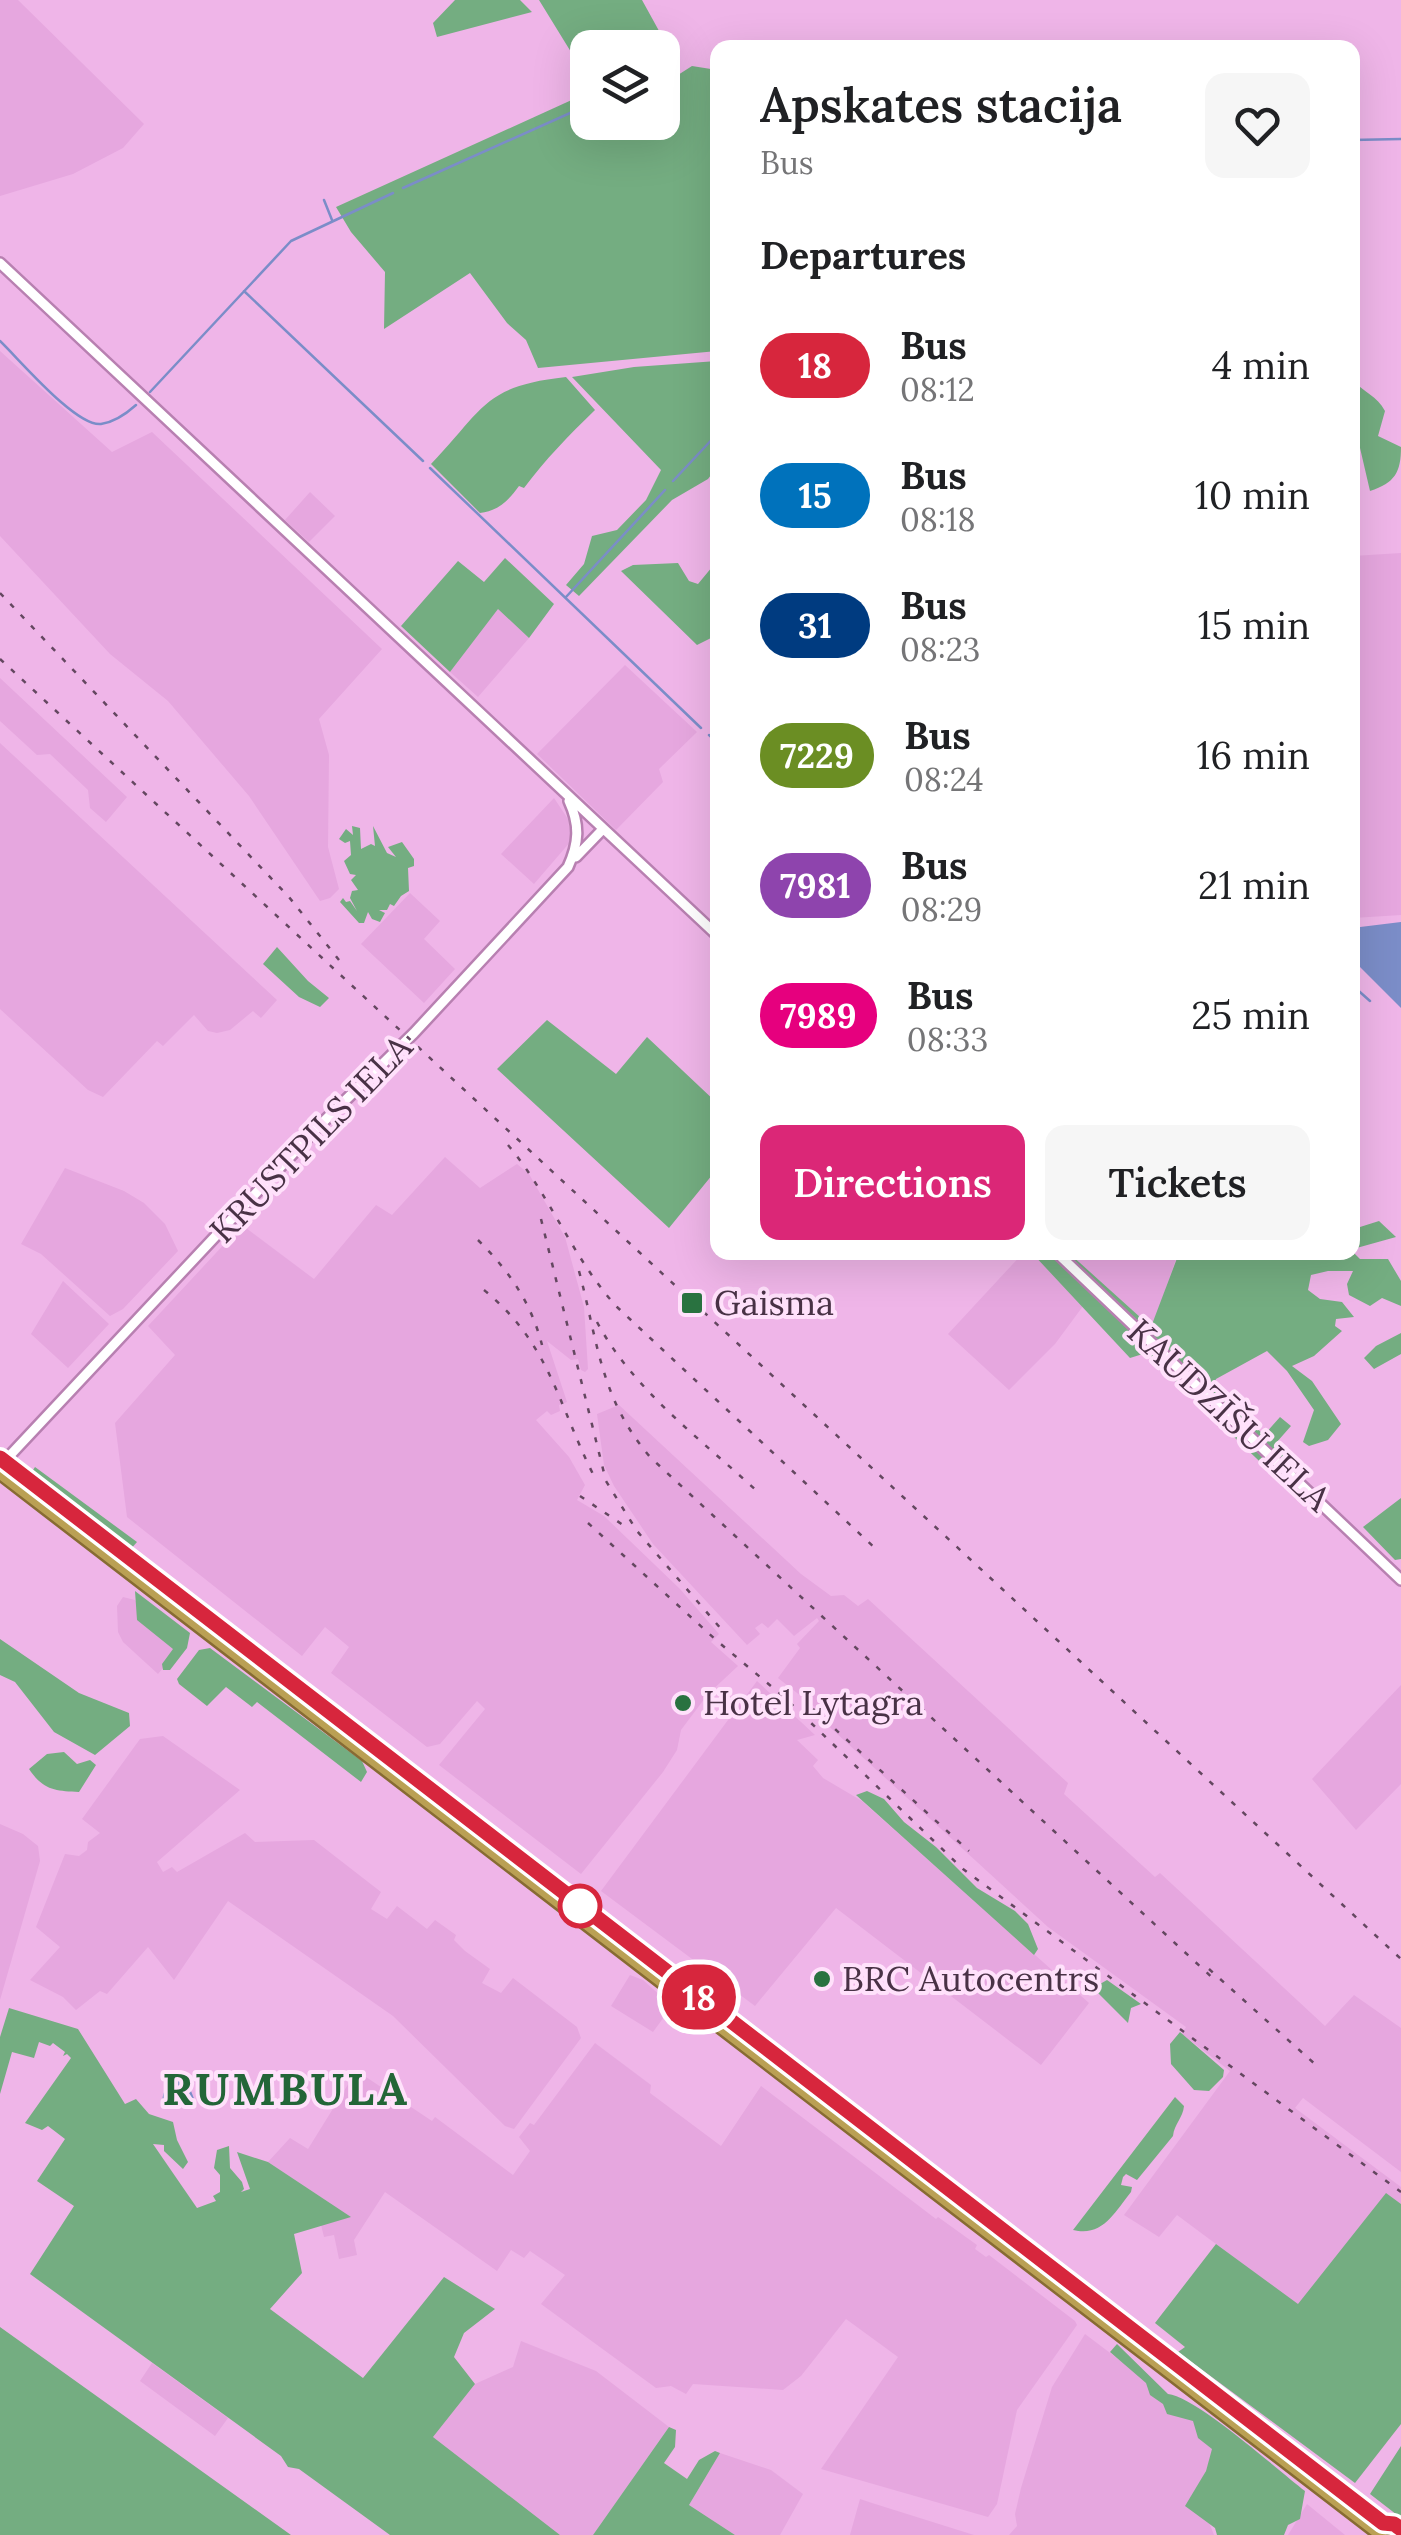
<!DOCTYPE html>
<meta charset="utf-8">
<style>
:root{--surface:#fff;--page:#f6f6f6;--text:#202124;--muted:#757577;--accent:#db2777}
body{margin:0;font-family:Lora,serif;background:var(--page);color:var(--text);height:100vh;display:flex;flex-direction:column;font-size:38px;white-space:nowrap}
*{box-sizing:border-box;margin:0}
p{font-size:32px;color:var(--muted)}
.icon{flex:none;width:55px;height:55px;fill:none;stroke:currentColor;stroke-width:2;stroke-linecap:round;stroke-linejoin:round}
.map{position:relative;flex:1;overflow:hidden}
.sheet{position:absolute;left:710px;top:40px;width:650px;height:1220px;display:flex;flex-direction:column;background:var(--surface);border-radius:20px;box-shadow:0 10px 40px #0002}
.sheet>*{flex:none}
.badge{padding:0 20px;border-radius:32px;font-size:35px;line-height:65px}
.controls{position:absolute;left:570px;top:30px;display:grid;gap:20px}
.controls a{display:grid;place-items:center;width:110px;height:110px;border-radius:20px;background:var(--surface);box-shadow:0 10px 40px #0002;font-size:50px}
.map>.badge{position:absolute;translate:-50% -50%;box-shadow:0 0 0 5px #fff}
h2{padding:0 50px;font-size:38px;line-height:90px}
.round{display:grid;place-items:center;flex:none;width:105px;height:105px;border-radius:20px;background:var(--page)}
.overview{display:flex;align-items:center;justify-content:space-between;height:170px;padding:0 50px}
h1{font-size:48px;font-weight:600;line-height:75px}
.button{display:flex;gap:20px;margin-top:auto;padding:20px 50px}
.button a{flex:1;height:115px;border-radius:20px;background:var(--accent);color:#fff;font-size:40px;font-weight:600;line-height:115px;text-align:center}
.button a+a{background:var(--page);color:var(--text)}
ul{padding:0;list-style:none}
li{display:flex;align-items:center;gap:30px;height:130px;padding:0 50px}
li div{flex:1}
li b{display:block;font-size:38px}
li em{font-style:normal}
li .badge{min-width:110px;font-weight:700;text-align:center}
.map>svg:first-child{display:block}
</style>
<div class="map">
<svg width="1401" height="2535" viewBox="0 0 1401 2535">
<rect width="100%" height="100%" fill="#efb5e8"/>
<!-- built -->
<path fill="#e6a7df" d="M 0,0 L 18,0 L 144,124 L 123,148 L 73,174 L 0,196 Z
M 0,351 L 112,452 L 152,432 L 382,649 L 319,719 L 329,755 L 328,847 L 339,889 L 330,898 L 320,901 L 249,796 L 168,701 L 110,654 L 0,536 Z
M 310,492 L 335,516 L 309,542 L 285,520 Z
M 1401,553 L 1401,915 L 1353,918 L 1353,556 Z
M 498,608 L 529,638 L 478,697 L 450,672 Z
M 625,665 L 697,732 L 659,769 L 663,782 L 616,830 L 537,754 Z
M 0,678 L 127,797 L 106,822 L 90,808 L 88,790 L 50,754 L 37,755 L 0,721 Z
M 0,743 L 277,1000 L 261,1018 L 253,1011 L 230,1030 L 217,1033 L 208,1031 L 194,1015 L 163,1046 L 157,1041 L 103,1097 L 88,1090 L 0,1009 Z
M 554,798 L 568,819 L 571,841 L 534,884 L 501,854 Z
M 410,893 L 440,921 L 424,939 L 455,969 L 424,1003 L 361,944 Z
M 445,1157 L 480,1188 L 517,1164 L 529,1174 L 565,1237 L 584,1307 L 588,1369 L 585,1372 L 581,1370 L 578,1359 L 571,1360 L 547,1341 L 567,1402 L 559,1405 L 560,1411 L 551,1415 L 547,1411 L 536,1420 L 569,1457 L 585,1485 L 577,1500 L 604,1516 L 680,1589 L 719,1634 L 711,1642 L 738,1666 L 708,1694 L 681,1730 L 677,1750 L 663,1772 L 581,1874 L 439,1765 L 485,1709 L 477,1701 L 440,1744 L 427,1747 L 331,1673 L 349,1647 L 325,1627 L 302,1656 L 127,1517 L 115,1423 L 175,1355 L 148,1326 L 242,1225 L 314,1279 L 376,1205 L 392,1215 Z
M 65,1168 L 124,1191 L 144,1203 L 165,1224 L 178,1251 L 123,1309 L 110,1316 L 41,1254 L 21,1244 Z
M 1023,1253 L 1041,1253 L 1089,1298 L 1055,1344 L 1009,1390 L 948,1334 Z
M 1069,1253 L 1178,1253 L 1152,1328 Z
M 63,1281 L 109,1324 L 68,1368 L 31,1334 Z
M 619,1405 L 801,1574 L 831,1596 L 844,1595 L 858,1606 L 868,1599 L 1068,1783 L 1064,1794 L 1155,1877 L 1160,1873 L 1325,2026 L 1354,1995 L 1401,2028 L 1401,2172 L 1303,2098 L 1295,2108 L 1401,2187 L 1401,2204 L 1386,2194 L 1298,2305 L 1177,2215 L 1159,2237 L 1124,2215 L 1230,2071 L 1182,2034 L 1186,2027 L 1048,1927 L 822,1720 L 825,1715 L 778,1678 L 800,1648 L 797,1644 L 819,1621 L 817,1618 L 794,1636 L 777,1619 L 768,1628 L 762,1623 L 755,1628 L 760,1634 L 747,1645 L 653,1544 L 614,1486 L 604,1465 L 597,1414 Z
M 123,1597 L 135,1600 L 178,1650 L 158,1674 L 123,1642 L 118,1632 L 117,1606 Z
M 757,1681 L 815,1735 L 797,1740 L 818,1760 L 813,1766 L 823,1778 L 862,1801 L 1089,2003 L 1041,2065 L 836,1908 L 755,2006 L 601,1891 Z
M 1401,1685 L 1401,1784 L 1356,1830 L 1312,1779 Z
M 163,1736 L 240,1790 L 157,1862 L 163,1872 L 172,1867 L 177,1872 L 245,1833 L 255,1842 L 314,1840 L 381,1892 L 371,1909 L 387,1919 L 397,1906 L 427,1929 L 435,1920 L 456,1935 L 454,1940 L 465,1951 L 490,1969 L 482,1983 L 501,1993 L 513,1978 L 577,2027 L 581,2038 L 514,2129 L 505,2126 L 393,2016 L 228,1901 L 174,1980 L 148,1947 L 107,1994 L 100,1991 L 76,2010 L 63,1997 L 30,1980 L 60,1947 L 36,1927 L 65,1854 L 79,1856 L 87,1850 L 88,1842 L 100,1833 L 82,1819 L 140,1739 Z
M 0,1824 L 23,1834 L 38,1846 L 40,1861 L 0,2000 Z
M 630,1975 L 643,1980 L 672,2006 L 653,2032 L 611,2006 Z
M 595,2043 L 651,2085 L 650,2093 L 721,2146 L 761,2086 L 936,2219 L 938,2217 L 977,2245 L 975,2249 L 986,2257 L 989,2255 L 1075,2321 L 1077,2325 L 1017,2410 L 997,2504 L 988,2517 L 821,2469 L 898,2357 L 846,2319 L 801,2376 L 783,2390 L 693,2384 L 686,2394 L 671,2386 L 656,2388 L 541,2304 L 565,2275 L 530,2251 L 524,2258 L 511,2250 L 497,2271 L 385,2192 L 354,2240 L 357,2255 L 339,2259 L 334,2235 L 324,2237 L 320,2221 L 331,2204 L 268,2162 L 290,2138 L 308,2149 L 352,2078 L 363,2075 L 432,2121 L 435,2117 L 513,2175 L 530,2151 L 519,2137 L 530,2123 L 534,2125 Z
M 1085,2334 L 1220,2436 L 1197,2492 L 1214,2535 L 1009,2535 L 1017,2526 L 1015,2514 L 1021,2488 L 1052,2387 Z
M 521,2341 L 596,2371 L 669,2427 L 593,2535 L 560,2535 L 433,2437 L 475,2384 L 513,2367 Z
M 152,2363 L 228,2418 L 215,2436 L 140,2381 Z
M 720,2453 L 771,2470 L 803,2494 L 780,2535 L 735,2535 L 689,2505 Z
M 860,2499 L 872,2503 L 974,2535 L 850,2535 Z
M 1307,2504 L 1345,2535 L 1288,2535 Z"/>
<!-- green -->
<path fill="#74ad81" d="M 455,0 L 520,0 L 532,12 L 437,37 L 433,23 Z
M 539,0 L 642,0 L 669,49 L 667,82 L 692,66 L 717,70 L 717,351 L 538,368 L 526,340 L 507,323 L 470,273 L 384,329 L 385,272 L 351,232 L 336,207 L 587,93 L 588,122 L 662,122 L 662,48 L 588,48 L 587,78 Z
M 717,361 L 717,467 L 708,479 L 672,500 L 579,596 L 566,585 L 584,564 L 592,536 L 617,530 L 646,500 L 661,470 L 572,377 L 634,367 Z
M 566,377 L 595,410 C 569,435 545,460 524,488 L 519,486 C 509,500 498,511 480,513 L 431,464 C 484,409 483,386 566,377 Z
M 1352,380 C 1364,392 1377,396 1385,411 L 1378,436 L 1401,447 C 1401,472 1395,483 1370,491 L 1357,435 L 1353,434 Z
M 505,558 L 554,604 L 529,638 L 498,609 L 450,672 L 401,626 L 458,561 L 484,582 Z
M 717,561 L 717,635 L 697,645 L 621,571 L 633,565 L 678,563 L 689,581 L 698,584 Z
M 352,826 L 360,828 L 361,849 L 371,844 L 375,846 L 373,826 L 387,853 L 396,857 L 388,847 L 402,842 L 414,859 L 414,866 L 408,868 L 409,891 L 401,896 L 394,906 L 390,904 L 387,910 L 379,910 L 385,913 L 380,922 L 372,919 L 368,912 L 364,923 L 359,923 L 340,902 L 343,898 L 346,902 L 350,901 L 357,911 L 350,898 L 352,891 L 358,890 L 351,880 L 356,875 L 350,874 L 344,861 L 351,855 L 350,841 L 345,843 L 339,839 L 346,829 L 353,835 Z
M 277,947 L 308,981 L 329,998 L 320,1007 L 299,997 L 263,964 Z
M 547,1020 L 616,1074 L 647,1037 L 717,1103 L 717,1169 L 669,1228 L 497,1069 Z
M 1353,1220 L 1360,1227 L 1379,1221 L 1396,1237 L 1353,1249 Z
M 1353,1252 L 1360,1259 L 1388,1259 L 1401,1281 L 1401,1306 L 1382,1298 L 1370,1306 L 1349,1295 L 1347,1284 L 1353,1271 L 1328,1271 L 1311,1275 L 1308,1290 L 1320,1299 L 1342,1302 L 1354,1317 L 1336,1319 L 1335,1326 L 1342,1331 L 1314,1356 L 1292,1366 L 1312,1381 L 1341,1424 L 1328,1440 L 1309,1446 L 1303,1442 L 1314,1410 L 1287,1371 L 1267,1351 L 1216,1379 L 1213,1387 L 1264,1435 L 1280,1417 L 1291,1426 L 1276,1443 L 1289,1460 L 1276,1477 L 1146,1353 L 1130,1358 L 1032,1253 L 1069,1253 L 1151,1327 L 1179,1253 Z
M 1401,1333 L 1401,1354 L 1374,1369 L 1364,1358 L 1376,1346 Z
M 35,1467 L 137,1542 L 130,1550 L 31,1473 Z
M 1401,1498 L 1401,1559 L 1395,1560 L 1363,1527 Z
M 135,1591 L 190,1633 L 187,1648 L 170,1670 L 163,1670 L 162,1664 L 173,1649 L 137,1620 Z
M 0,1639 L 79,1693 L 129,1713 L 130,1726 L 95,1755 L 54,1732 L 15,1682 L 0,1675 Z
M 210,1648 L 362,1761 L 367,1772 L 361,1782 L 257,1702 L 252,1707 L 226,1687 L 207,1706 L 179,1684 L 177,1679 L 199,1650 Z
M 64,1752 L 77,1764 L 90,1760 L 96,1765 L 79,1792 C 55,1791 43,1790 29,1769 L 47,1754 Z
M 867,1791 L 884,1799 L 904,1822 L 936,1847 L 977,1888 L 1015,1911 L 1028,1924 L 1038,1949 L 1034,1955 L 856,1795 Z
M 1107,1980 L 1141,2004 L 1131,2008 L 1128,2023 L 1097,1992 L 1100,1984 Z
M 9,2008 L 78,2029 L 125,2104 L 136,2099 L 149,2114 L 173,2122 L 177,2140 L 188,2162 L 183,2169 L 164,2151 L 164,2145 L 153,2144 L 197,2208 L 216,2201 L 213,2196 L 220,2192 L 220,2175 L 214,2168 L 217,2150 L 229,2146 L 230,2168 L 242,2182 L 244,2189 L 241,2192 L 250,2189 L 237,2152 L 268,2162 L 351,2217 L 294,2234 L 302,2273 L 270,2309 L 363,2378 L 444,2277 L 495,2309 L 464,2333 L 454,2357 L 475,2384 L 433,2437 L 560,2535 L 390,2535 L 299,2469 L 288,2467 L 281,2456 L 30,2274 L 74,2206 L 37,2181 L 65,2139 L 48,2126 L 42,2130 L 25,2123 L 71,2058 L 67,2054 L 63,2056 L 65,2052 L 53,2043 L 50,2046 L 39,2042 L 34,2058 L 12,2052 L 0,2094 L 0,2037 Z
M 1180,2032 L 1224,2070 L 1223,2077 L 1209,2091 L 1194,2090 L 1171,2064 L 1170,2044 Z
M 1175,2097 L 1184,2106 C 1183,2118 1174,2124 1173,2136 L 1137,2180 L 1126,2174 L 1123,2177 L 1121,2185 L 1132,2187 L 1131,2192 C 1114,2213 1103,2237 1073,2230 Z
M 1386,2193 L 1401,2204 L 1401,2424 L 1355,2483 L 1178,2352 L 1185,2347 L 1155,2323 L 1216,2244 L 1298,2304 Z
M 0,2327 L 291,2535 L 0,2535 Z
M 1117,2344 L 1168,2394 C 1195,2396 1279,2471 1305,2491 L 1300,2519 L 1288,2525 L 1284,2535 L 1217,2535 L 1215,2528 L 1185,2506 L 1206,2471 L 1212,2449 L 1198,2438 L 1193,2421 L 1167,2414 L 1163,2404 L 1150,2395 L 1146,2383 L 1110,2352 Z
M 669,2427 L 676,2430 L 675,2447 L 664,2463 L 687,2479 L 699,2460 L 715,2451 L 720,2453 L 689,2505 L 735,2535 L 593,2535 Z
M 1401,2446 L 1401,2518 L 1370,2494 Z"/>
<!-- water -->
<path fill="#7b8dc8" d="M 1401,922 L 1401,1008 L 1353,960 L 1352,928 Z
M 183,2071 L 195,2101 L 191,2104 L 163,2104 C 160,2093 172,2075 183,2071 Z"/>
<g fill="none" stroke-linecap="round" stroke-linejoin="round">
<!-- stream -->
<path stroke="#7b8dc8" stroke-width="2.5" d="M 662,70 L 672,66
M 1352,140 L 1401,139
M 403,188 L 588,105
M 324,200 L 332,220
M 244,291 L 423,461
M 0,341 C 19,359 76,427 101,424 C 115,422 126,414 136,405
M 150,392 L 291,241 L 393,193
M 430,468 L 701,728
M 673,481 L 718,433
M 566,597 L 665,490
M 709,735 L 718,743
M 1352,985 L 1370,1001"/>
<!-- tertiary casing -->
<g stroke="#b880b1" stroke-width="14">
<path id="tertiary" d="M 0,263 L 718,936
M 576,857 L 603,829
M 1056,1252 L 1401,1580
M 0,1466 L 316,1129 L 414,1033 L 568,867 C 579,843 580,825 569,801"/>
</g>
<!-- trunk casing -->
<g stroke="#876b33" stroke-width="16">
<path id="trunk" d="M 0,1458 L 1399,2535
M 0,1473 L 1381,2535"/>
</g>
<!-- tertiary -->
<use href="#tertiary" stroke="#fff" stroke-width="9"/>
<!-- trunk -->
<use href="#trunk" stroke="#baa054" stroke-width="11"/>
<!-- rail -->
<path stroke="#644760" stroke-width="2.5" stroke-dasharray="5 10" stroke-linecap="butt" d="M 0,593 L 289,897 L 339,960
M 0,659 L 1401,1959
M 508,1145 C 550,1195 573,1259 617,1307 L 876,1549
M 541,1219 L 606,1481 L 637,1531 L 722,1630
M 478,1240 C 509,1271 531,1302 542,1345
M 579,1271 C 598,1342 600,1399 651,1458 L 1217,1982
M 484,1290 C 550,1344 557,1402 593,1474
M 597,1322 C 633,1390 703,1441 759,1493
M 580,1496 L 626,1527
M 588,1523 L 716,1640 L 784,1697 L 963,1869 L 1401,2192
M 813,1709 L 969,1851
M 1209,1969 L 1316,2065"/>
</g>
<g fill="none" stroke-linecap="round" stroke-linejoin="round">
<!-- line casing -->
<g stroke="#fff" stroke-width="22">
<path id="line" d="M 0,1458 L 1383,2523 L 1394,2524 L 1401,2529"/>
</g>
<!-- line -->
<use href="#line" stroke="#d7263d" stroke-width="15"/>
</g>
<!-- markers -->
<g fill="#297240" stroke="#ffe1fb" stroke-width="4">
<rect x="680" y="1291" width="24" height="24" rx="5"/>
<circle cx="683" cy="1703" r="10"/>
<circle cx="822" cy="1979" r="10"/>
</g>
<circle fill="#fff" stroke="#d7263d" stroke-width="5" cx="580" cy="1906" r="20"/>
<g text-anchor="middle" stroke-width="8" stroke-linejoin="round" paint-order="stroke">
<!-- street labels -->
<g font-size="35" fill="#493246" stroke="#ffe1fb">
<text transform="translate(311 1139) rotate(-46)" y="12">KRUSTPILS IELA</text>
<text transform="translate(1229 1415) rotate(43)" y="12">KAUDZĪŠU IELA</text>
</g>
<!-- poi labels -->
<g font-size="35" fill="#493246" stroke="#ffe1fb" text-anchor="start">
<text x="714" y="1315">Gaisma</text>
<text x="703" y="1715">Hotel Lytagra</text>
<text x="842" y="1991">BRC Autocentrs</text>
</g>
<!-- district labels -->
<g font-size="45" font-weight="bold" letter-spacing="2.5" fill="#236638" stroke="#ffe1fb">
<text x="286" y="2105">RUMBULA</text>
</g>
</g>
</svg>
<div class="controls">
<a><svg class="icon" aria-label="layers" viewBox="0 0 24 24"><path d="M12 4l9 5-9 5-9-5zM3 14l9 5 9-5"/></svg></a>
</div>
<b class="badge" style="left:699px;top:1997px;background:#d7263d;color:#fff">18</b>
<section class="sheet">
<div class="overview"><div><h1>Apskates stacija</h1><p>Bus</p></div><a class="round"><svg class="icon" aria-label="heart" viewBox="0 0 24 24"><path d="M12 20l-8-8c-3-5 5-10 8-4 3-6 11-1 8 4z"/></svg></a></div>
<h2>Departures</h2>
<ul>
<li><span class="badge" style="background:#d7263d;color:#fff">18</span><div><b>Bus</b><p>08:12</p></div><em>4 min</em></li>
<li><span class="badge" style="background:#0072bc;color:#fff">15</span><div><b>Bus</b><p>08:18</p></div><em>10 min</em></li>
<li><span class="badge" style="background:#003b80;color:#fff">31</span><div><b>Bus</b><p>08:23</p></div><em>15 min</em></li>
<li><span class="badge" style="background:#6b8e23;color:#fff">7229</span><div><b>Bus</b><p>08:24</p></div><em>16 min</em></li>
<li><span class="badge" style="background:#8e44ad;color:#fff">7981</span><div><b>Bus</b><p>08:29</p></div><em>21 min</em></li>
<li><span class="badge" style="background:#e6007e;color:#fff">7989</span><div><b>Bus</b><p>08:33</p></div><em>25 min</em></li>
</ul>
<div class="button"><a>Directions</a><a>Tickets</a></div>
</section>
</div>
